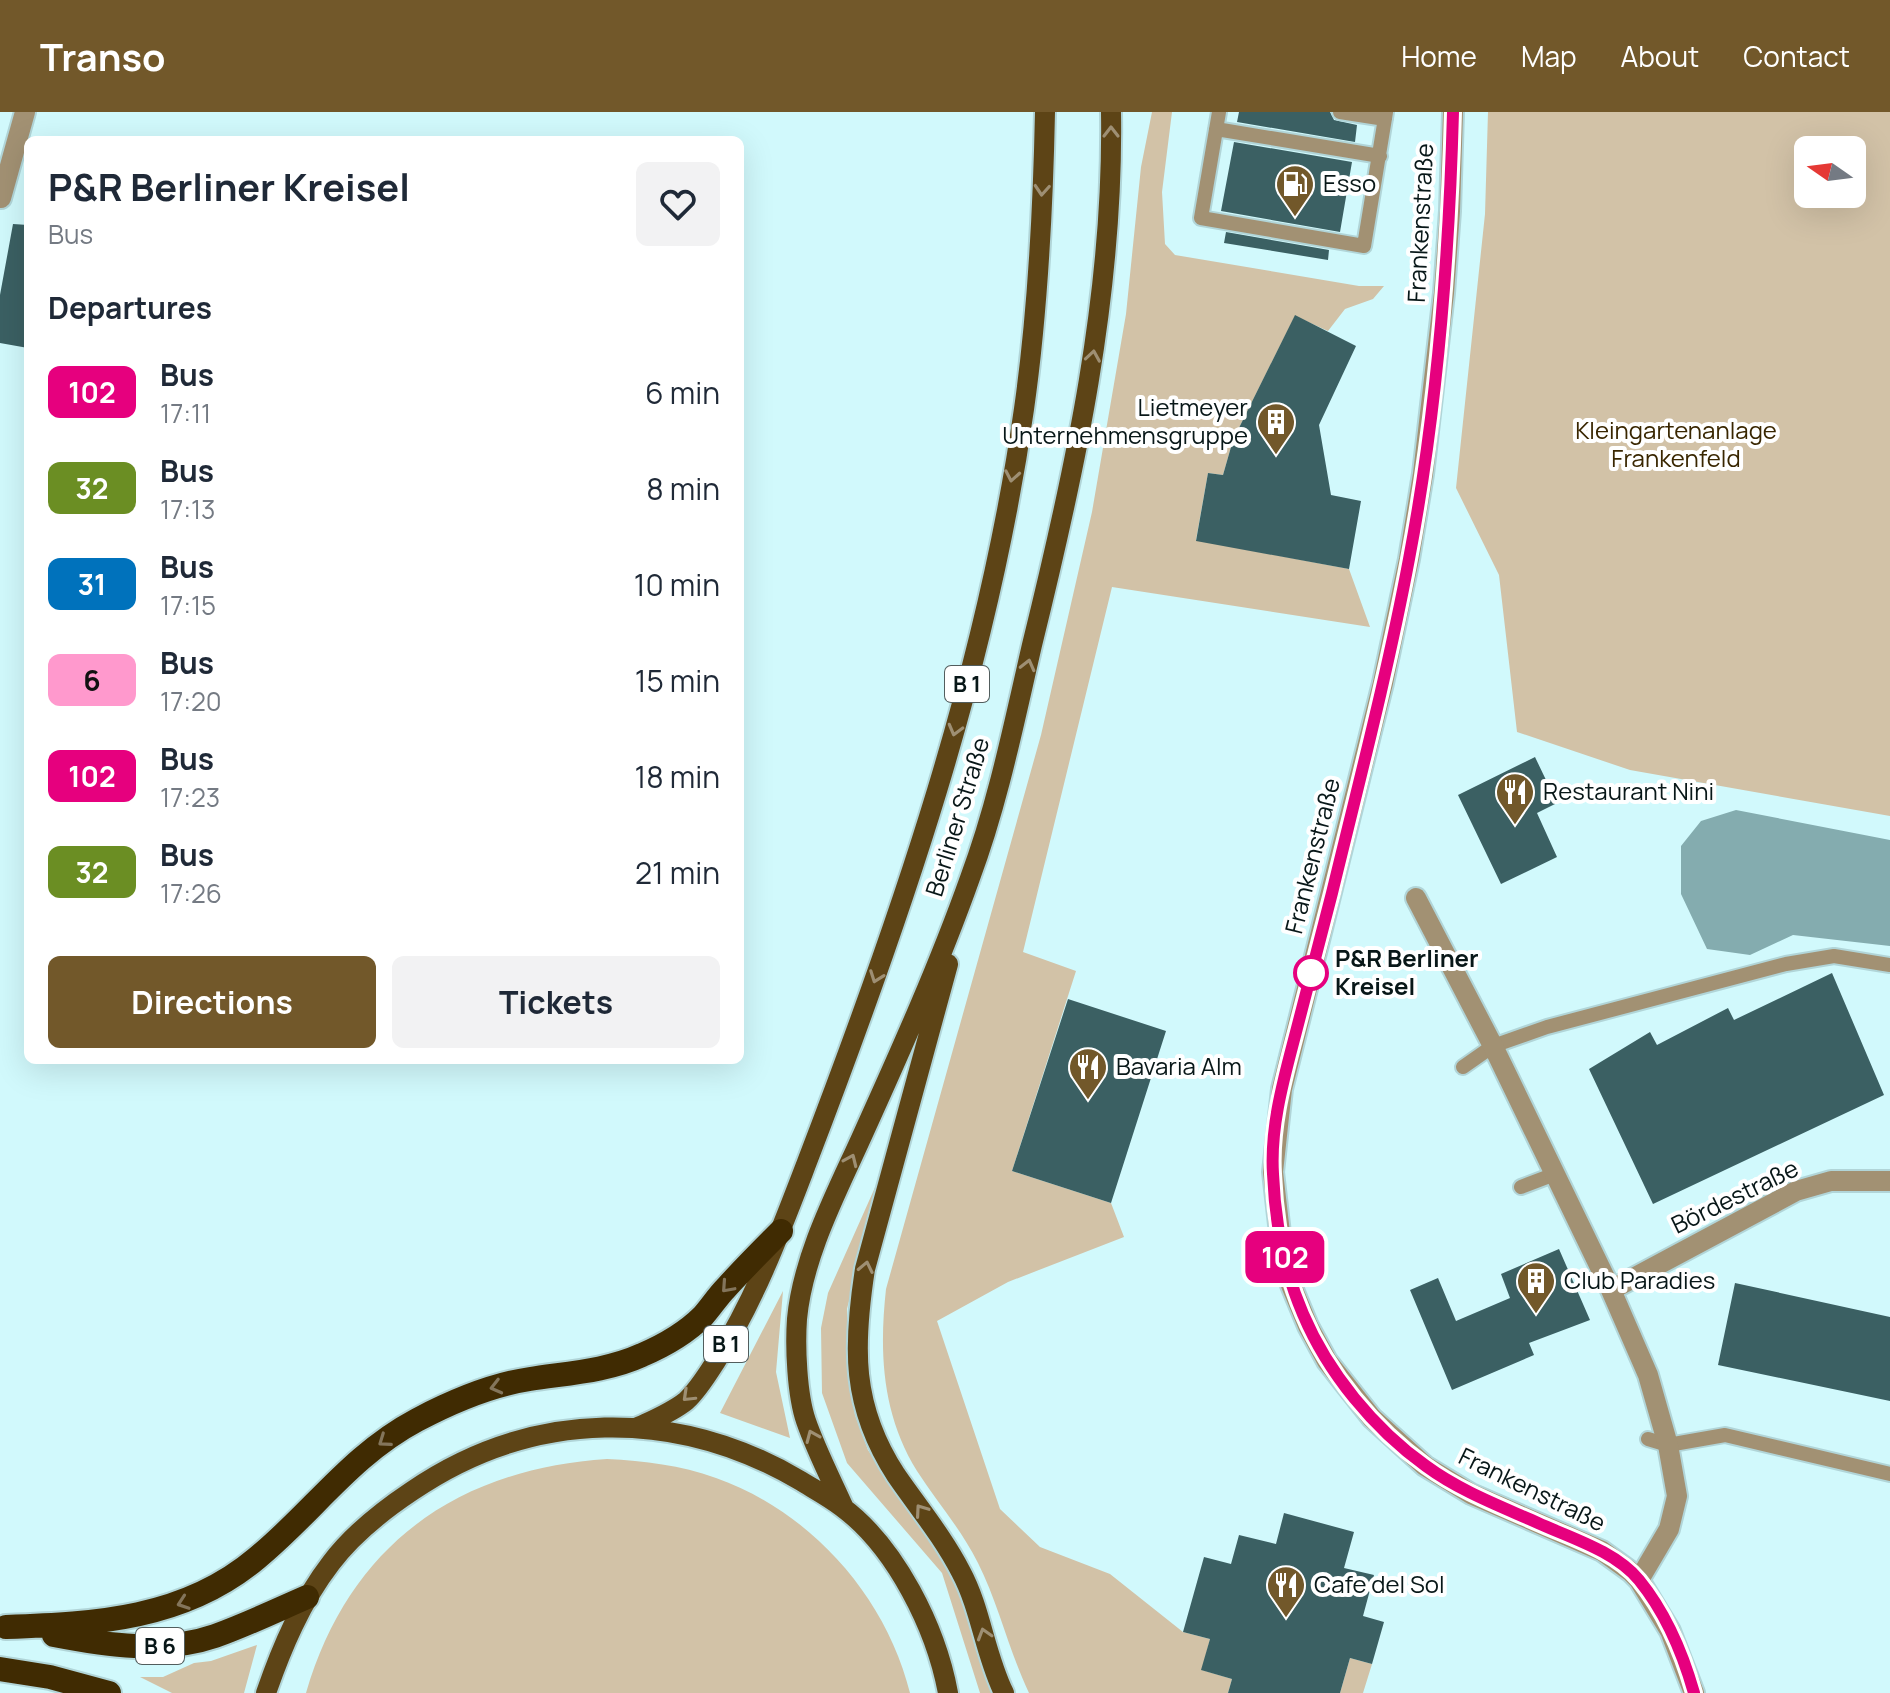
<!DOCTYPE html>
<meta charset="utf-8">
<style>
:root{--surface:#fff;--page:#f2f2f3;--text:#1f2937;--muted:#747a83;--accent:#72582a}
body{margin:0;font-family:Manrope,sans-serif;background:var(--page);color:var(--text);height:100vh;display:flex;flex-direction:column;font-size:30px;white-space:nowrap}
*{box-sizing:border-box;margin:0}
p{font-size:26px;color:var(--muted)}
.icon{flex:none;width:44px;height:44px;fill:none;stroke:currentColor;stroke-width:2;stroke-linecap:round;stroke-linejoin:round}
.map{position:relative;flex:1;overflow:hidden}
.sheet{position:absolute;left:24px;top:24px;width:720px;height:928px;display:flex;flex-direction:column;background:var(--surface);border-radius:12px;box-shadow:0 8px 32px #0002}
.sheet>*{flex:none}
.badge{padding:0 16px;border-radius:12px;font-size:28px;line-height:52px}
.needle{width:52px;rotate:284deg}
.tools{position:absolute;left:1794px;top:24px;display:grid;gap:16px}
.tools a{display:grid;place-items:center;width:72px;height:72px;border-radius:12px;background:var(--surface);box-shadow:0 8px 32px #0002;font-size:40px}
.map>.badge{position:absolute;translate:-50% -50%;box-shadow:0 0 0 4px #fff}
h2{padding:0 24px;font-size:30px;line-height:72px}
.round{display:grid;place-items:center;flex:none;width:84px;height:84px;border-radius:12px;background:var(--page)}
.head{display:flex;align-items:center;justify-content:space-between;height:136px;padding:0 24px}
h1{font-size:38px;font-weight:700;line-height:60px}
.primary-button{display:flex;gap:16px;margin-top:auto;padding:16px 24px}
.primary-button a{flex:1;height:92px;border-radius:12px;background:var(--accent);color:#fff;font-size:32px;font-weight:700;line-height:92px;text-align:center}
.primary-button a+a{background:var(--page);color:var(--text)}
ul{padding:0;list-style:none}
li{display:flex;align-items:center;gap:24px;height:96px;padding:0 24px}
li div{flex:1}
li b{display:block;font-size:30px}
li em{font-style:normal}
li .badge{min-width:88px;font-weight:700;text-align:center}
header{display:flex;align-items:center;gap:48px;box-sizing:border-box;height:112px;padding:0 40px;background:var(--accent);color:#fff}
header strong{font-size:38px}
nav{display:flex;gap:44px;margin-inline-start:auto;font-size:28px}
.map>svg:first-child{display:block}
</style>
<header>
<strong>Transo</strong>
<nav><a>Home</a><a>Map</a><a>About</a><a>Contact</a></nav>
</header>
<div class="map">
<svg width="1890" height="1581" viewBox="0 0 1890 1581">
<rect width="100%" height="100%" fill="#d1f9fc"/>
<!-- green -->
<path fill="#d2c2a7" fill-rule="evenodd" d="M 1152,0 L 1172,0 L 1162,80 L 1165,132 L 1175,143 L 1359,174 L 1384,174 L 1373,187 L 1345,197 L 1328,219 L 1295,204 L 1233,328 L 1223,363 L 1208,361 L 1196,428 L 1349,457 L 1370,515 L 1112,475 L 1023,840 L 1076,859 L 1012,1059 L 1111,1091 L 1124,1125 L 1008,1170 L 937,1209 L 1000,1397 L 1040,1435 L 1110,1462 L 1183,1520 L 1210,1527 L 1202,1558 L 1232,1567 L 1228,1581 L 1029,1581 C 1009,1539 999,1493 978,1451 C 961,1417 937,1390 917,1359 C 882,1302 879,1241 886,1177 L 1041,623 L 1092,400 L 1126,202 L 1141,55 Z
M 1488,0 L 1890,0 L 1890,704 L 1630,658 L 1517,620 L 1499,463 L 1456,376 L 1485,102 ZM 1808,38 L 1852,38 L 1852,82 L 1808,82 Z
M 881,1062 L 847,1197 L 848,1262 L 855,1303 L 868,1338 L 954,1464 L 999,1581 L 980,1581 L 942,1461 L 847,1351 L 822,1281 L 821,1216 L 828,1181 Z
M 783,1179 L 776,1260 L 790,1326 L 720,1301 Z
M 607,1347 C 645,1349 680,1353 716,1366 C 810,1399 886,1484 910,1581 L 306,1581 C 349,1433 457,1357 607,1347 Z
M 257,1533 L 244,1581 L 172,1581 L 140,1565 L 163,1565 L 194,1551 L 211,1549 Z
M 1350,1546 L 1372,1552 L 1363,1581 L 1340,1581 Z"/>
<!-- water -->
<path fill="#84acaf" d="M 1736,698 L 1890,728 L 1890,834 L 1793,823 L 1750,843 L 1707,837 L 1681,782 L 1681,734 L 1701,709 Z"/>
<!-- building -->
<path fill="#3b6063" d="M 1239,0 L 1330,0 L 1334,8 L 1357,13 L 1355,30 L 1237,10 Z
M 1234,30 L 1352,50 L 1340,120 L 1221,99 Z
M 13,112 L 28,113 L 28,236 L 0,231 L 0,183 Z
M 1226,120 L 1329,138 L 1328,148 L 1224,131 Z
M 1295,203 L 1356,234 L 1319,313 L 1331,383 L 1361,389 L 1349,457 L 1196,429 L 1208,361 L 1223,363 L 1233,328 Z
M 1535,645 L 1557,691 L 1537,701 L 1557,745 L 1501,772 L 1458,683 Z
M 1832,861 L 1884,983 L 1653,1092 L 1589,957 L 1650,920 L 1657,933 L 1728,896 L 1734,908 Z
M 1068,887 L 1166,919 L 1111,1091 L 1012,1059 Z
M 1559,1137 L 1590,1208 L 1529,1231 L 1534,1243 L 1452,1278 L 1410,1178 L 1438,1166 L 1456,1209 L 1510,1186 L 1501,1162 Z
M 1735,1171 L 1890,1205 L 1890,1289 L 1718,1253 Z
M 1284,1401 L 1354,1420 L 1344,1456 L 1374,1463 L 1363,1504 L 1384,1510 L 1372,1552 L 1350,1546 L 1340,1581 L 1228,1581 L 1232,1567 L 1201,1558 L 1210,1527 L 1183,1520 L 1204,1445 L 1231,1452 L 1239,1423 L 1276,1432 Z"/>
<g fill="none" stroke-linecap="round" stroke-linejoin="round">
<!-- lane casing -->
<g stroke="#b1d5d8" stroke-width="18">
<path id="lane" d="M 1219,0 L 1201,106 L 1364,134 L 1386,0
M 1340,0 L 1385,7
M 1216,17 L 1380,44
M 1463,955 L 1493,934 L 1547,915 L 1786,852 L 1834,844 L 1890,853
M 1521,1075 L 1555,1062
M 1648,1327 L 1668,1333 L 1725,1323 L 1890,1362"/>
</g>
<!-- street casing -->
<g stroke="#b1d5d8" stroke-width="24">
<path id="street" d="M 1453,0 L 1450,99 L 1444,181 L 1423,362 L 1409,447 L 1383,571 L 1282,977 L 1273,1060 L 1281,1130 L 1291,1173 L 1308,1214 L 1327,1249 L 1372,1306 L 1425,1354 L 1471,1382 L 1602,1439 L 1631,1460 L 1639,1468 L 1670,1519 L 1694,1581
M 1,86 L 25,0
M 1416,786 L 1493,934 L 1611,1178 L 1648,1263 L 1668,1333 L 1677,1384 L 1669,1417 L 1639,1468
M 1611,1178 L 1796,1079 L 1831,1069 L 1890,1069"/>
</g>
<!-- primary casing -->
<g stroke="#b1d5d8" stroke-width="24">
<path id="primary" d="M 948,852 L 865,1157 C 853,1234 851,1294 896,1363 C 918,1395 943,1425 961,1460 C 981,1497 985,1543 1004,1581
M 636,1316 C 653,1308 671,1301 686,1289 C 698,1278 707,1263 716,1249 C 755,1188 781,1118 807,1050 C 901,805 987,557 1024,297 C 1038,199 1043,98 1045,0
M 844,1396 C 831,1367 816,1338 806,1309 C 797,1283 795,1235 797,1207 C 803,1143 837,1080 863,1022 C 901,938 939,853 970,766 C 998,691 1014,611 1032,533 C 1075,359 1114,181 1111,0
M 266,1581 C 282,1535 301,1490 331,1451 C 352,1423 382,1399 412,1379 C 532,1297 676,1295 801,1369 C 814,1377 829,1385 842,1395 C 896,1435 936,1516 948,1581"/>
</g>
<!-- highway casing -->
<g stroke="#b1d5d8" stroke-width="28">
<path id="highway" d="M 6,1515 C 96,1512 185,1507 257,1446 C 313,1400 351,1343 417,1308 C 453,1289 490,1273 530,1267 C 568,1261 607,1259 642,1243 C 663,1234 687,1220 703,1204 C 711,1195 718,1184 726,1176 C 744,1156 762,1138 781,1119
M 54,1523 C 106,1533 163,1542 215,1524 C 246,1513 277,1498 307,1485
M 0,1557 L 50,1565 L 109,1581"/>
</g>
<!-- lane -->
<use href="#lane" stroke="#a29173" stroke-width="14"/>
<!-- street -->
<use href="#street" stroke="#a29173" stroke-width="20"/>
<!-- primary -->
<use href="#primary" stroke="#5d4416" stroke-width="20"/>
<!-- highway -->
<use href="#highway" stroke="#402b02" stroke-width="24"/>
</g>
<!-- one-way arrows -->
<defs><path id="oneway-chevron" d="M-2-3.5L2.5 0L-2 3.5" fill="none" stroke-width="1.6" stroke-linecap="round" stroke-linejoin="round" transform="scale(2)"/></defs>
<g stroke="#9e8f73">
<use href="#oneway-chevron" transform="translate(1111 20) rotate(-90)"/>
<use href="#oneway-chevron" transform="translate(1042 78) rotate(94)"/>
<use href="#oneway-chevron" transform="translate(1093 244) rotate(-81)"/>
<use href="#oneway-chevron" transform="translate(1012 364) rotate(100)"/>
<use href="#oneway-chevron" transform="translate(1028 553) rotate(-76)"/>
<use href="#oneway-chevron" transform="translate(955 618) rotate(105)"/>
<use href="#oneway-chevron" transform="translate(876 865) rotate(110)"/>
<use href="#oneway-chevron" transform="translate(851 1048) rotate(-66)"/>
<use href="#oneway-chevron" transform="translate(866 1155) rotate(-78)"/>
<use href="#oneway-chevron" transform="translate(688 1284) rotate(136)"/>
<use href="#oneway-chevron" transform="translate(812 1324) rotate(-113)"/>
<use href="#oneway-chevron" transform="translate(921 1398) rotate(-125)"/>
<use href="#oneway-chevron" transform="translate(984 1522) rotate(-107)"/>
</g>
<g stroke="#83755b">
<use href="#oneway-chevron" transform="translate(727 1175) rotate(132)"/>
<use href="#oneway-chevron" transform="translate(496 1275) rotate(166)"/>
<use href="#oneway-chevron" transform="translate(384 1329) rotate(145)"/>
<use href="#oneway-chevron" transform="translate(183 1491) rotate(161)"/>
</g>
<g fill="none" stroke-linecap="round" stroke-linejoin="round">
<!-- line casing -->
<g stroke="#fff" stroke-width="18">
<path id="line" d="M 1453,0 C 1449,150 1437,300 1409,447 C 1388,559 1359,670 1332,781 C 1320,827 1308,874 1296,920 C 1284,966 1270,1014 1273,1062 C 1275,1109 1284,1158 1303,1202 C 1328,1261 1374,1317 1426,1354 C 1460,1379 1500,1394 1538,1411 C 1571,1426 1615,1439 1639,1468 C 1665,1500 1683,1542 1694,1581"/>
</g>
<!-- line -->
<use href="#line" stroke="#e6007e" stroke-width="12"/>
</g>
<!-- icons -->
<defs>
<g id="fuel-pin" transform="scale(2)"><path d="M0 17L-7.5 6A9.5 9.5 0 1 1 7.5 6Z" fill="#72582a" stroke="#fff"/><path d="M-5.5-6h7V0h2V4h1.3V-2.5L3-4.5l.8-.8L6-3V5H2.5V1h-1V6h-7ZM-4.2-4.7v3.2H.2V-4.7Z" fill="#fff"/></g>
<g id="building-pin" transform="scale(2)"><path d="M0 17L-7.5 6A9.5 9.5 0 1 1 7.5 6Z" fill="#72582a" stroke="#fff"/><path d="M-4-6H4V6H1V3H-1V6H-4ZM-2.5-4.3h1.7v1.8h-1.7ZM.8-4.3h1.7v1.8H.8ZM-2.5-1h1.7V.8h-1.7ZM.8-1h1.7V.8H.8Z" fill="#fff"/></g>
<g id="restaurant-pin" transform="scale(2)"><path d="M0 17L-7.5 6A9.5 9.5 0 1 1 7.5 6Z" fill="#72582a" stroke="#fff"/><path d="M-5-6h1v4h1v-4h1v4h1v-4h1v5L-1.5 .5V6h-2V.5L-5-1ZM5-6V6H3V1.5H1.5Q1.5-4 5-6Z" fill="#fff"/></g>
</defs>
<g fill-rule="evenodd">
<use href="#fuel-pin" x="1295" y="72"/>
<use href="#building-pin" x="1276" y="310"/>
<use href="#restaurant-pin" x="1515" y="680"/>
<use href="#restaurant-pin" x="1088" y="955"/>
<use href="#building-pin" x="1536" y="1169"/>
<use href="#restaurant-pin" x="1286" y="1473"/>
</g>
<!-- markers -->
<circle fill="#fff" stroke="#e6007e" stroke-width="4" cx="1311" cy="861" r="16"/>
<g text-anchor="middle" stroke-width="8" stroke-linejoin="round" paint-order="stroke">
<!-- shield labels -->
<g fill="#fff" stroke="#525d5d" stroke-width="2">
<rect x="945" y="554" width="44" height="36" rx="6"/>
<rect x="704" y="1214" width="44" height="36" rx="6"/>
<rect x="136" y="1516" width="48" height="36" rx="6"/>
</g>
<g font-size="22" font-weight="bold" fill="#081718">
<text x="967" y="580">B 1</text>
<text x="726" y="1240">B 1</text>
<text x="160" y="1542">B 6</text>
</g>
<!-- poi labels -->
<g font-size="24" fill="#081718" stroke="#fff" text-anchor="start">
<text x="1323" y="80">Esso</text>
<text x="1248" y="304" text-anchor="end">Lietmeyer<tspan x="1248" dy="28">Unternehmensgruppe</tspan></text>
<text x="1543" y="688">Restaurant Nini</text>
<text x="1116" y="963">Bavaria Alm</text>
<text x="1564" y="1177">Club Paradies</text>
<text x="1314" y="1481">Cafe del Sol</text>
</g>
<!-- street labels -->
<g font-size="24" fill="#081718" stroke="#fff">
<text transform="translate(1421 111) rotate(-87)" y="8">Frankenstraße</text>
<text transform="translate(958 705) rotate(-73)" y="8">Berliner Straße</text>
<text transform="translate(1313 744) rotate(-76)" y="8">Frankenstraße</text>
<text transform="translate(1735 1085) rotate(-26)" y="8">Bördestraße</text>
<text transform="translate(1532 1378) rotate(26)" y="8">Frankenstraße</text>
</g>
<!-- park labels -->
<g font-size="24" fill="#392600" stroke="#fff">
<text x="1676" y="327">Kleingartenanlage<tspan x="1676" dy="28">Frankenfeld</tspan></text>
</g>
<!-- stop labels -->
<g font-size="24" font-weight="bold" fill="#081718" stroke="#fff" text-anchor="start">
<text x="1335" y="855">P&amp;R Berliner<tspan x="1335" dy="28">Kreisel</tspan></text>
</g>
</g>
</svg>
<div class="tools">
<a><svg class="needle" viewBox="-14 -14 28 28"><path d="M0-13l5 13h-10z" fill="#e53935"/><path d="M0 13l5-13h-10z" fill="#747a83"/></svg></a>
</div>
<b class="badge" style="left:1285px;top:1145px;background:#e6007e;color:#fff">102</b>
<section class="sheet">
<div class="head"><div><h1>P&amp;R Berliner Kreisel</h1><p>Bus</p></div><a class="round"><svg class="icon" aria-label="heart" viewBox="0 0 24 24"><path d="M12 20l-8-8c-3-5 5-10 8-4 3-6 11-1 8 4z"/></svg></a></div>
<h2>Departures</h2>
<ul>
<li><span class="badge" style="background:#e6007e;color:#fff">102</span><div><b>Bus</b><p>17:11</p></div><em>6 min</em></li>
<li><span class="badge" style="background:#6b8e23;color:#fff">32</span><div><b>Bus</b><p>17:13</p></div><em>8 min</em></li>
<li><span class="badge" style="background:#0072bc;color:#fff">31</span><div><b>Bus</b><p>17:15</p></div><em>10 min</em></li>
<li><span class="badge" style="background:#ff99cd;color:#111">6</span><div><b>Bus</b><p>17:20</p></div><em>15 min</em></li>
<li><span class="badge" style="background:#e6007e;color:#fff">102</span><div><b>Bus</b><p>17:23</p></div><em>18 min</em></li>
<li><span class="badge" style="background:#6b8e23;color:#fff">32</span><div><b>Bus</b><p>17:26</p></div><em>21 min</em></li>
</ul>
<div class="primary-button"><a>Directions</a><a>Tickets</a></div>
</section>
</div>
